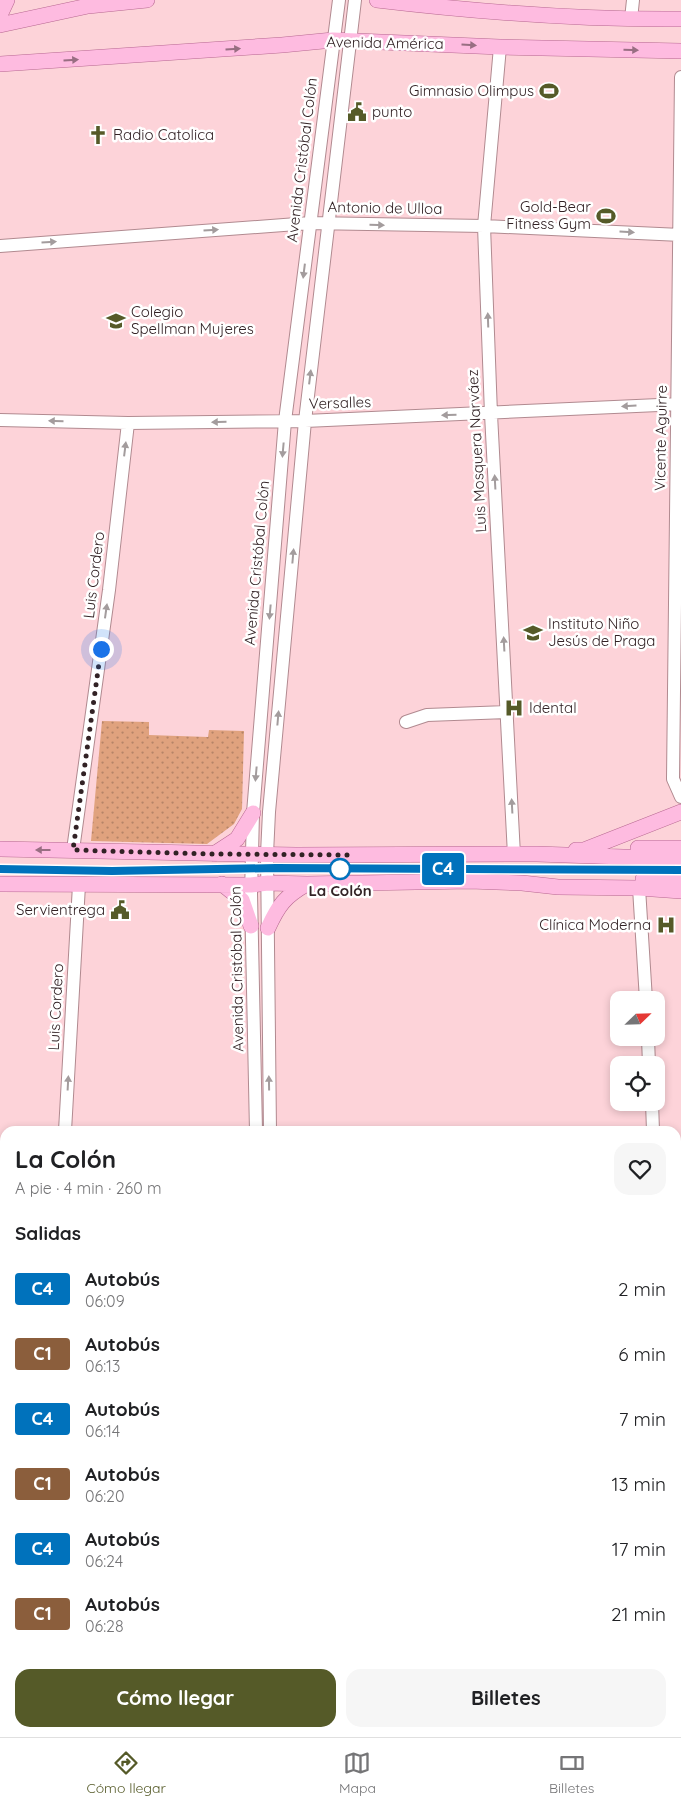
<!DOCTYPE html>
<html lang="es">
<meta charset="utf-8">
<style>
:root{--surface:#fff;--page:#f6f6f6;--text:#202124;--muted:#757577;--line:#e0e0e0;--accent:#555a28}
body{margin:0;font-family:Quicksand,sans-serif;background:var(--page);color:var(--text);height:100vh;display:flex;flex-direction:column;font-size:19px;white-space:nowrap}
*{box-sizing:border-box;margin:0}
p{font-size:16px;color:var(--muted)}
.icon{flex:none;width:28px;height:28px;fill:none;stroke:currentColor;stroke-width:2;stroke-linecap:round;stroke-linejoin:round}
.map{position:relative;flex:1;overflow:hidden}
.details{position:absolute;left:0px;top:1126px;width:681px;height:611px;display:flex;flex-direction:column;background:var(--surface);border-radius:15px 15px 0 0;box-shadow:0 2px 8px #0003}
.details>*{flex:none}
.badge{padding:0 10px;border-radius:4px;font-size:18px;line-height:32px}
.needle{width:32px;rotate:67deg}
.controls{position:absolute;left:610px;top:991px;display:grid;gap:10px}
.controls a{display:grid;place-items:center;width:55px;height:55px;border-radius:10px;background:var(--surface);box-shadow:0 2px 8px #0003;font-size:25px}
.you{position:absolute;width:25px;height:25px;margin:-12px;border:4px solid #fff;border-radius:50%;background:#1a73e8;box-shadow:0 0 0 8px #1a73e833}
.map>.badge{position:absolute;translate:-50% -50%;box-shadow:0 0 0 2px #fff}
h2{padding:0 15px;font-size:19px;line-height:45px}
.round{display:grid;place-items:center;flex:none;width:52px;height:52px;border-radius:15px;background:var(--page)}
.headline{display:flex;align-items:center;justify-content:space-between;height:85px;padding:0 15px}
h1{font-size:24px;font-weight:800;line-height:38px}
.button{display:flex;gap:10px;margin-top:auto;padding:10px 15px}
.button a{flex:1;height:58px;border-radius:15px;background:var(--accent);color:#fff;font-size:20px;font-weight:800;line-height:58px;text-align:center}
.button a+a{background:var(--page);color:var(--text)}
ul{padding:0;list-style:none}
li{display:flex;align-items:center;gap:15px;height:65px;padding:0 15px}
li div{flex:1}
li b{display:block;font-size:19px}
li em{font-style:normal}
li .badge{min-width:55px;font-weight:700;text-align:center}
.tabs{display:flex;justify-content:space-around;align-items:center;height:70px;border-top:1px solid var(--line);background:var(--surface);font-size:14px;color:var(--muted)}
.tabs a{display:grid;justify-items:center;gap:2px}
.tabs .active{color:var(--accent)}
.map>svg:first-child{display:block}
</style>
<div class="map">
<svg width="681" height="1737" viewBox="0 0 681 1737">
<defs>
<pattern id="grass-dots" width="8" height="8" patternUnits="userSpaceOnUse" patternTransform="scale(1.25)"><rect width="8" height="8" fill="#e0a27e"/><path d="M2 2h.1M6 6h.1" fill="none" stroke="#b68467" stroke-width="1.8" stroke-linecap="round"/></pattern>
</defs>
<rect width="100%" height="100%" fill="#fdd3d9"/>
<!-- grass -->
<path fill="url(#grass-dots)" d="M 102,721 L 149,722 L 149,735 L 208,737 L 209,730 L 244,731 L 242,809 L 234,824 L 207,844 L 91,841 Z"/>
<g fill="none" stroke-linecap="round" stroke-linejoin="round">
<!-- minor casing -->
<g stroke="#b18a90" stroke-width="14">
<path id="minor" d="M 631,19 L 633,0
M 500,47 L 484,226 L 491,414 L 514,855
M 681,77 L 673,779 L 681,797
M 0,246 L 310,223 L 484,226 L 681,235
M 0,420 L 128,423 L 305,421 L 681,404
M 406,722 L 427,715 L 507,712
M 73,850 L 109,590 L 128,423
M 639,888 L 646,1000
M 648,1038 L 649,1065
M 652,1102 L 653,1131
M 65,1131 L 79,885
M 256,1131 L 251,894 L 253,813 L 285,421 L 339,0
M 270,1131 L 267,854 L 269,812 L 305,421 L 355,0
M 0,1197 L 5,1197
M 676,1284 L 681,1283
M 0,1357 L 5,1356
M 676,1407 L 681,1420
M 676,1494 L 681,1494
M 0,1599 L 5,1595
M 676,1673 L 681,1672
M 90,1732 L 90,1737
M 261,1732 L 261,1737
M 277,1732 L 277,1737
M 436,1732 L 437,1737
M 33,1737 L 36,1732"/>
</g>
<!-- major casing -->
<g stroke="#b76891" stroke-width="16">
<path id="major" d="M 377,0 C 478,12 580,20 681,19
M 0,15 L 7,0
M 0,25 L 88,6 L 147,0
M 0,64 L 282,45 L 333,40 L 500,47 L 681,51
M 638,848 L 681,848
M 0,849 L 296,855 L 537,854 L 681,859
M 576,850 L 584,850 L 681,812
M 214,854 L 237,839 L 253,813
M 643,879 L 681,879
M 0,884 L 251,885 L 268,883 L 307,884 L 470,881 L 522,883 L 558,887 L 639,888 L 681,891
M 222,884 L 242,900 L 251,926
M 268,928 C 278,906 285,896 307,884"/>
</g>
<!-- minor -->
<use href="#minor" stroke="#fff" stroke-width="12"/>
<!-- major -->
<use href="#major" stroke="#febbe0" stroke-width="15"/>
</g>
<!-- one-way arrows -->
<defs><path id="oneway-solid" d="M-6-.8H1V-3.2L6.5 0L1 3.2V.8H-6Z" transform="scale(1.25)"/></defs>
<g fill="#986e82">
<use href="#oneway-solid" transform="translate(469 45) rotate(3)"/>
<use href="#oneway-solid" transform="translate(233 49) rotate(-4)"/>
<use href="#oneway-solid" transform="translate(631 50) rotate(1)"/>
<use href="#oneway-solid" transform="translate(71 60) rotate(-4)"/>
<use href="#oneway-solid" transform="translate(43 850) rotate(-180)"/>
</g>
<g fill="#a39c9d">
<use href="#oneway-solid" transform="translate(377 225) rotate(1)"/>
<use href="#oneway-solid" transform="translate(211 230) rotate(-4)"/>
<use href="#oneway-solid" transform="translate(627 232) rotate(3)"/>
<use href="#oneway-solid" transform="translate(49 242) rotate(-4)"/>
<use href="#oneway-solid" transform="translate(304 271) rotate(97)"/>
<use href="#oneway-solid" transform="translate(488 320) rotate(-92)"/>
<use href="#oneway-solid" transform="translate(310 377) rotate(-83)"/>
<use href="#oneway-solid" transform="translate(629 406) rotate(177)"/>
<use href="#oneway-solid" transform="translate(449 415) rotate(178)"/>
<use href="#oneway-solid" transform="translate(56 421) rotate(-179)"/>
<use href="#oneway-solid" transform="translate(219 422) rotate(179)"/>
<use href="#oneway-solid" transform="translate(125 449) rotate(-83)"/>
<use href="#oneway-solid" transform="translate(283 450) rotate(95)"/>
<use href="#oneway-solid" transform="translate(495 482) rotate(-93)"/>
<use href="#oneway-solid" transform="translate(293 556) rotate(-85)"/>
<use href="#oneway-solid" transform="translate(106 611) rotate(-82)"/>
<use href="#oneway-solid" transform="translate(270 612) rotate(95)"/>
<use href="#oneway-solid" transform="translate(504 644) rotate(-93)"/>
<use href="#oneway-solid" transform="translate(278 718) rotate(-85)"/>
<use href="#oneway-solid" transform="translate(256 774) rotate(95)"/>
<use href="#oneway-solid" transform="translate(512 806) rotate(-93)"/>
<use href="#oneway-solid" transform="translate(68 1083) rotate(-87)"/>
<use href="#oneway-solid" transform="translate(269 1083) rotate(-91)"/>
</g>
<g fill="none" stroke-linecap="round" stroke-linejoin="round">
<!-- line casing -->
<g stroke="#fff" stroke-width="11">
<path id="line" d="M 0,869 L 112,871 L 276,868 L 681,870"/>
</g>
<!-- line -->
<use href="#line" stroke="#0072bc" stroke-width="8"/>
<!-- walk -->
<path stroke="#322225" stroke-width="5" stroke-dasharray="0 9" d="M 101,649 L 73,850 L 214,854 L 347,855 L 340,869"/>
</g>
<!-- icons -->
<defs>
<g id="stadium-bare" transform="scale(1.5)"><path d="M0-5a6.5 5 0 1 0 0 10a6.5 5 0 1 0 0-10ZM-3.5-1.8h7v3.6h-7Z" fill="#555a28" stroke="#fff" stroke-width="2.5" paint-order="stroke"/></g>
<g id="civic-bare" transform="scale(1.5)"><path d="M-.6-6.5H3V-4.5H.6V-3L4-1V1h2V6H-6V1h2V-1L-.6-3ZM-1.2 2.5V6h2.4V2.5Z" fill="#555a28" stroke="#fff" stroke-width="2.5" paint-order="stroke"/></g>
<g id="church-bare" transform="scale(1.5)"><path d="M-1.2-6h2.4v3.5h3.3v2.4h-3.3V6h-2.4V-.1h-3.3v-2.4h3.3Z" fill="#555a28" stroke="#fff" stroke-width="2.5" paint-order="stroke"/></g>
<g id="university-bare" transform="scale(1.5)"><path d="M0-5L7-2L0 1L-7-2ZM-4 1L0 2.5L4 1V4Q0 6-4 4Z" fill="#555a28" stroke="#fff" stroke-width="2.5" paint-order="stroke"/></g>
<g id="school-bare" transform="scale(1.5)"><path d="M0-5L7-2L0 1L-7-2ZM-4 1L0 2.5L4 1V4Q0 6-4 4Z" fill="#555a28" stroke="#fff" stroke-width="2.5" paint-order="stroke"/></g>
<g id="hospital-bare" transform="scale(1.5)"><path d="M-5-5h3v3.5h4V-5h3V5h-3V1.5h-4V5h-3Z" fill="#555a28" stroke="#fff" stroke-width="2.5" paint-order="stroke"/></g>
</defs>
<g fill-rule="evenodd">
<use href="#stadium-bare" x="549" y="91"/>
<use href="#civic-bare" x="357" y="112"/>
<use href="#church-bare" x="98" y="135"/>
<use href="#stadium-bare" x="606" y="216"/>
<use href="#university-bare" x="116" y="321"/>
<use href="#school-bare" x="533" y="633"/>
<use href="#hospital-bare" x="514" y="708"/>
<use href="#civic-bare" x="120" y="910"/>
<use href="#hospital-bare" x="666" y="925"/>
</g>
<!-- markers -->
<circle fill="#fff" stroke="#0072bc" stroke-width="2.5" cx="340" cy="869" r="10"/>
<g text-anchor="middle" stroke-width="5" stroke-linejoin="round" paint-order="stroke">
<!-- street labels -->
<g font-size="15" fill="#322225" stroke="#fff">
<text transform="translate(385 43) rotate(1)" y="5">Avenida América</text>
<text transform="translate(302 160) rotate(-83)" y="5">Avenida Cristóbal Colón</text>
<text transform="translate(385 208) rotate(1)" y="5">Antonio de Ulloa</text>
<text transform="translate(340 403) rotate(-2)" y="5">Versalles</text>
<text transform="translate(661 438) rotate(-89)" y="5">Vicente Aguirre</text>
<text transform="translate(477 451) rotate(-93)" y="5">Luis Mosquera Narváez</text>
<text transform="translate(257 563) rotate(-85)" y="5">Avenida Cristóbal Colón</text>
<text transform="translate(94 575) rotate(-83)" y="5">Luis Cordero</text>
<text transform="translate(237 969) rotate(-91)" y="5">Avenida Cristóbal Colón</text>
<text transform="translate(56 1007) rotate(-87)" y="5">Luis Cordero</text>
</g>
<!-- poi labels -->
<g font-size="15" fill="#322225" stroke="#fff" text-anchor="start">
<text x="534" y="96" text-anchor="end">Gimnasio Olimpus</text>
<text x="372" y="117">punto</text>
<text x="113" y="140">Radio Catolica</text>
<text x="591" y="212" text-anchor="end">Gold-Bear<tspan x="591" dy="17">Fitness Gym</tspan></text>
<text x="131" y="317">Colegio<tspan x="131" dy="17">Spellman Mujeres</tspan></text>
<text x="548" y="629">Instituto Niño<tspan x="548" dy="17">Jesús de Praga</tspan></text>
<text x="529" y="713">Idental</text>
<text x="105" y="915" text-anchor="end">Servientrega</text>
<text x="651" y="930" text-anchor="end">Clínica Moderna</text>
</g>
<!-- stop labels -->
<g font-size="15" font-weight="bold" fill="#322225" stroke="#fff">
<text x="340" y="896">La Colón</text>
</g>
</g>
</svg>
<div class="controls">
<a><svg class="needle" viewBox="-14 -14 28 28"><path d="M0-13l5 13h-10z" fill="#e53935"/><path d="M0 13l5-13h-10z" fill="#757577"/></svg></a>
<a><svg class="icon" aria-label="locate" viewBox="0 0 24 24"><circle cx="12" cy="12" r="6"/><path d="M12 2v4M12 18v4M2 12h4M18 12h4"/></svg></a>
</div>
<div class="you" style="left:101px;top:649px"></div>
<b class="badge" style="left:443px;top:869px;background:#0072bc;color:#fff">C4</b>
<section class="details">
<div class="headline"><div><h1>La Colón</h1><p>A pie · 4 min · 260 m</p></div><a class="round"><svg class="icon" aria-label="heart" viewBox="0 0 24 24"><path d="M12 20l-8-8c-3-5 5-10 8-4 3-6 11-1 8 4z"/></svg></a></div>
<h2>Salidas</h2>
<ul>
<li><span class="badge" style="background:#0072bc;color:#fff">C4</span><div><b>Autobús</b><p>06:09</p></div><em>2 min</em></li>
<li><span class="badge" style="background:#8b5e3c;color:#fff">C1</span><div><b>Autobús</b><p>06:13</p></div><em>6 min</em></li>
<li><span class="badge" style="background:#0072bc;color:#fff">C4</span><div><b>Autobús</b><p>06:14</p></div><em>7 min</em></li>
<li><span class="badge" style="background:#8b5e3c;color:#fff">C1</span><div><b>Autobús</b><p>06:20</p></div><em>13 min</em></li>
<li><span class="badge" style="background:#0072bc;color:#fff">C4</span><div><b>Autobús</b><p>06:24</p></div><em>17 min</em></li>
<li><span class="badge" style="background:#8b5e3c;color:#fff">C1</span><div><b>Autobús</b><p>06:28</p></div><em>21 min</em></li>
</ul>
<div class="button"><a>Cómo llegar</a><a>Billetes</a></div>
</section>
</div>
<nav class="tabs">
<a class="active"><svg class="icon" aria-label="directions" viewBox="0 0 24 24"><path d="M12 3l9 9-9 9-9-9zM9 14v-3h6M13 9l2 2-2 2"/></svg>Cómo llegar</a>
<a><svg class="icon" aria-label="map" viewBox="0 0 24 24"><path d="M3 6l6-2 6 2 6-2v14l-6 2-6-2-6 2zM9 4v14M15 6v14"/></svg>Mapa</a>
<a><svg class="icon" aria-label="tickets" viewBox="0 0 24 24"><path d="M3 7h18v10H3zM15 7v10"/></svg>Billetes</a>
</nav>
